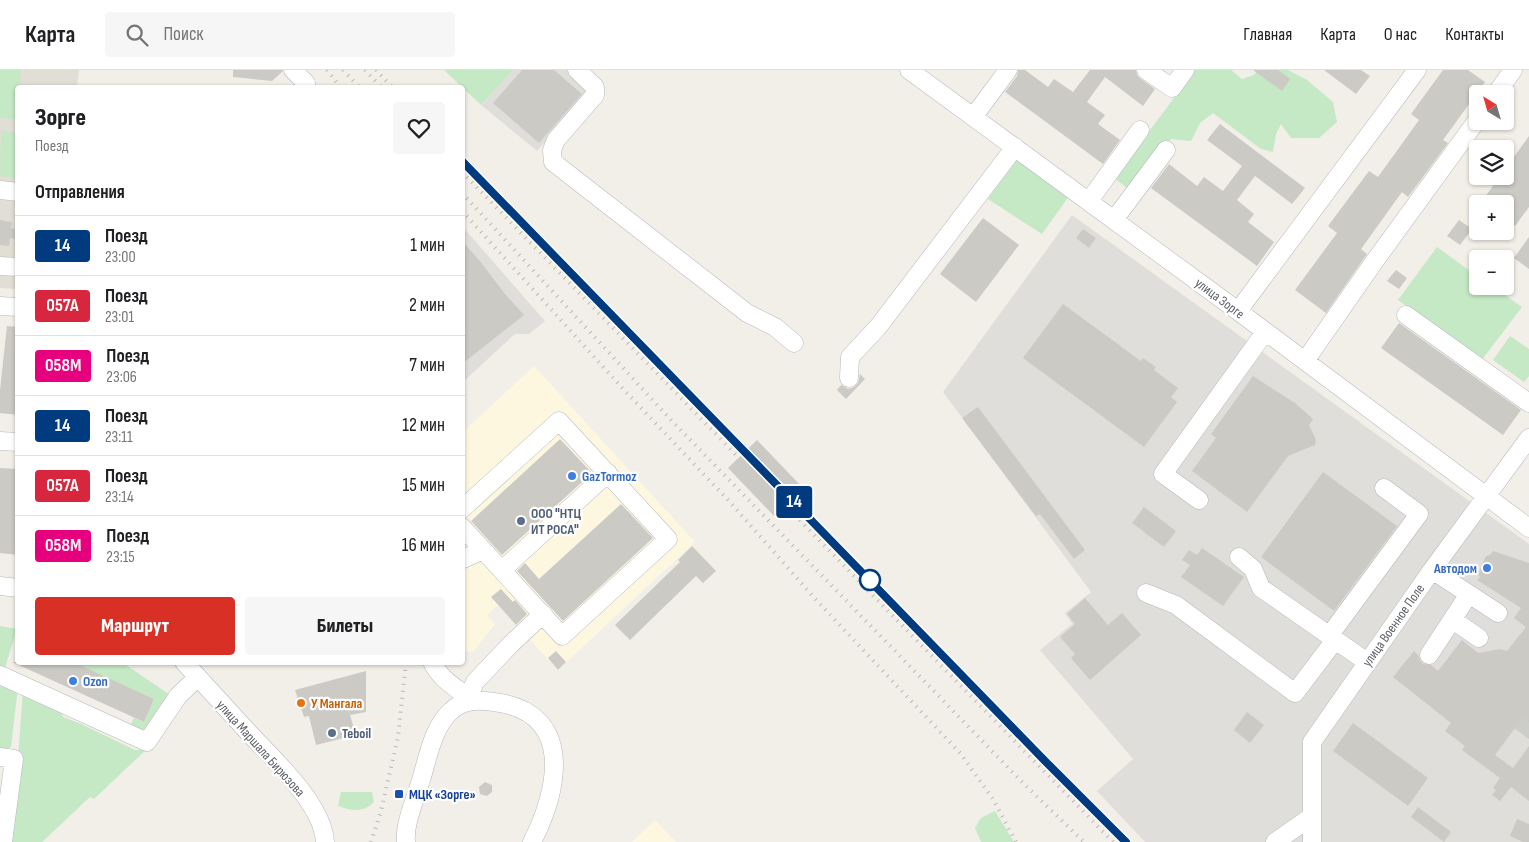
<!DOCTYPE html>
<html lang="ru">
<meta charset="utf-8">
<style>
:root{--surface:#fff;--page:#f6f6f6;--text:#202124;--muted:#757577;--line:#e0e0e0;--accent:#d93025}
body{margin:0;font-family:"Sofia Sans Condensed",sans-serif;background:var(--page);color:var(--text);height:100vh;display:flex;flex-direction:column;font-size:19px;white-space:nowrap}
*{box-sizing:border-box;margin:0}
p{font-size:16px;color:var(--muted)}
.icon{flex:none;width:28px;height:28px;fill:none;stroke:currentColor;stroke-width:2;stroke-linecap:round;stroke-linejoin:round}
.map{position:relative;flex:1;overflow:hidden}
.drawer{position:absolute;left:15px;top:15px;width:450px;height:580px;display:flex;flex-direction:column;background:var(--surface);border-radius:5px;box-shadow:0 1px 4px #0004}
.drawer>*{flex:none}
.badge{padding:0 10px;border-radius:4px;font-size:18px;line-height:32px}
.needle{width:32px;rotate:323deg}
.buttons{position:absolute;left:1469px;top:15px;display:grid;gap:10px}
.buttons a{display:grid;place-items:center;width:45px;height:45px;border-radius:5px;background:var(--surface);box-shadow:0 1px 4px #0004;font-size:25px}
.map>.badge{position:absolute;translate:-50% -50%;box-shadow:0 0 0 2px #fff}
h2{padding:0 20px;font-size:19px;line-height:45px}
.round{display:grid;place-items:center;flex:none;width:52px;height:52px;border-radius:5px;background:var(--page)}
.overview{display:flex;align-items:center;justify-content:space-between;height:85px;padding:0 20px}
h1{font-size:24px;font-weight:800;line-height:38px}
.cta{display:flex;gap:10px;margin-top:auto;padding:10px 20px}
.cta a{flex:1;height:58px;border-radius:5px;background:var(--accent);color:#fff;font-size:20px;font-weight:800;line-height:58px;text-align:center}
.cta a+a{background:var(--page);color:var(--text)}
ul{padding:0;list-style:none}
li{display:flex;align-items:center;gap:15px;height:60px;padding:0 20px;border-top:1px solid var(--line)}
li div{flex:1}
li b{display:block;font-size:19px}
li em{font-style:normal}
li .badge{min-width:55px;font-weight:700;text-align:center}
header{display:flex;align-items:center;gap:30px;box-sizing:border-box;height:70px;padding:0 25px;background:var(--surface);border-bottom:1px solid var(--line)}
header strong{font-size:24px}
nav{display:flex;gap:28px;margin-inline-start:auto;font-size:18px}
.search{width:350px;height:45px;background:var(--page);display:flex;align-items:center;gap:12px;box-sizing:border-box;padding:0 18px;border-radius:5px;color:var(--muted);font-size:19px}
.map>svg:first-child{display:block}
</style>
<header>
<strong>Карта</strong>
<div class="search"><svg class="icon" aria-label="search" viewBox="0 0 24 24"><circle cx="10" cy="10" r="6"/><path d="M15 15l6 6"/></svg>Поиск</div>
<nav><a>Главная</a><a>Карта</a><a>О нас</a><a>Контакты</a></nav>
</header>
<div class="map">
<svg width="1529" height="772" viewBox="0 0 1529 772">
<rect width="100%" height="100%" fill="#f1efe8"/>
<!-- commercial -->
<path fill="#fef7e0" d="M 534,296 L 695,472 L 558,600 L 498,535 L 487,545 L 495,554 L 473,582 L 463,581 L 463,362 Z
M 655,750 L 676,772 L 632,772 Z"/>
<!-- industrial -->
<path fill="#e0deda" d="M 513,0 L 567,0 L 590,22 L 537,81 L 481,35 Z
M 1072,145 L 1529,474 L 1529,772 L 1145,772 L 1097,721 L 1133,689 L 1040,580 L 1072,554 L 1065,543 L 1091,522 L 943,322 Z
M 462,156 L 545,251 L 529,264 L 515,264 L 463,312 Z"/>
<!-- education -->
<path fill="#e1ded6" d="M 0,0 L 79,0 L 77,17 L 18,18 L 17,219 L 0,218 Z"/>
<!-- green -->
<path fill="#c5e8c5" d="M 0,0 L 21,0 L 19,17 L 18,18 L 17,49 L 0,48 Z
M 444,0 L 513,0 L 481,35 Z
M 1195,0 L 1231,0 L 1242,9 L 1254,5 L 1258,0 L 1288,0 L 1307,10 L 1333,32 L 1337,52 L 1319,68 L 1291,68 L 1281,54 L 1276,64 L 1273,82 L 1261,79 L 1213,43 L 1200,53 L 1191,71 L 1171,69 L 1138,108 L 1127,118 L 1114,108 Z
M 1,61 L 17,63 L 17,108 L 0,106 Z
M 1018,88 L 1069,126 L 1042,164 L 988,129 Z
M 1437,177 L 1477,206 L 1478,216 L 1492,216 L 1522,237 L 1481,291 L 1398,230 Z
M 1510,266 L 1529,279 L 1529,306 L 1524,312 L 1493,290 Z
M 0,556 L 17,559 L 4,601 L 0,600 Z
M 73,593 L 123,593 L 173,627 L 149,663 L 129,658 L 134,648 L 144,652 L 154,629 Z
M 0,610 L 18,617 L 11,677 L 4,681 L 0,681 Z
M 23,620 L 59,635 L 63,647 L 81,654 L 135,680 L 140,680 L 151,675 L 94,729 L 90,727 L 42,772 L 7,772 L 19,675 Z
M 341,722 L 372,722 L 374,732 C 363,743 352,741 338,736 Z
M 995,741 L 1014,772 L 981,772 L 975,758 L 981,748 Z"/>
<!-- building -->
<path fill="#cccac5" d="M 233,0 L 283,0 L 283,1 L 272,11 L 233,7 Z
M 522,0 L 554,0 L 582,24 L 539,73 L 493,33 Z
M 1018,0 L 1025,0 L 1048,17 L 1054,9 L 1073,22 L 1090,0 L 1136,0 L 1137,5 L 1140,8 L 1155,19 L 1143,36 L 1105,7 L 1087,32 L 1105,45 L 1098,54 L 1120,70 L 1103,94 L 1005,22 L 1017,6 Z
M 1253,0 L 1278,0 L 1290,9 L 1282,21 Z
M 1324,0 L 1361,0 L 1370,6 L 1356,24 Z
M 1443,0 L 1468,0 L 1485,12 L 1443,70 L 1448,73 L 1408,127 L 1402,122 L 1361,179 L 1367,184 L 1326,243 L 1295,220 L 1337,163 L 1328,156 L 1369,101 L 1378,107 L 1419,50 L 1411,44 Z
M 1220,54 L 1305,118 L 1292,134 L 1255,106 L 1237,130 L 1254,144 L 1248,152 L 1274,172 L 1257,196 L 1151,118 L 1169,94 L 1197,116 L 1204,107 L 1223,121 L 1242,96 L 1207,70 Z
M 1529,66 L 1529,137 L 1515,156 L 1505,149 L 1505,134 L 1480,134 L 1500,106 L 1505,106 L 1505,99 Z
M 983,148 L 1019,175 L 976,232 L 940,204 Z
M 0,150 L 12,152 L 11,158 L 15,159 L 15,169 L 10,168 L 9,176 L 0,175 Z
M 1459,150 L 1472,159 L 1460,175 L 1447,166 Z
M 1083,159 L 1096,168 L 1089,178 L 1076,168 Z
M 1529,167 L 1529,199 L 1514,188 Z
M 462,171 L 479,190 L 505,224 L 524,245 L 462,294 Z
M 1396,200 L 1407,208 L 1399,219 L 1387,211 Z
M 1063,234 L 1141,291 L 1143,288 L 1156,297 L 1154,300 L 1178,318 L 1171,327 L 1177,332 L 1144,377 L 1023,288 Z
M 1399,253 L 1521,340 L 1503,365 L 1381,278 Z
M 7,256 L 18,257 L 18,345 L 0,343 L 0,320 Z
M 860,304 L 865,309 L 846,329 L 837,320 L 841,315 L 848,319 L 854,317 L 858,313 Z
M 1253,306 L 1295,333 L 1313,349 L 1309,355 L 1316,370 L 1315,375 L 1288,386 L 1247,442 L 1192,401 L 1216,368 L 1211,364 Z
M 978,337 L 1085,480 L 1074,489 L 1040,444 L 1036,446 L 962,348 Z
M 560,369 L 592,403 L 502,485 L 471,451 Z
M 757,370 L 803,418 L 774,446 L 728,398 Z
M 0,398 L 18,399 L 16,455 L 18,455 L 18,485 L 0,483 Z
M 1323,402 L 1397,456 L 1334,541 L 1261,487 Z
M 621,434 L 653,468 L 563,551 L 517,501 L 525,493 L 539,509 Z
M 1144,437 L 1176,461 L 1164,477 L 1132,453 Z
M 692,476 L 716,501 L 703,513 L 696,506 L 630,570 L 615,555 L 680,492 L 678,490 Z
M 1202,478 L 1244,507 L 1223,536 L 1181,507 L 1190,495 L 1182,490 L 1189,480 L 1197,485 Z
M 1493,481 L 1529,493 L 1529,669 L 1515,658 L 1495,685 L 1513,698 L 1529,676 L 1529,731 L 1511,717 L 1500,731 L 1492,725 L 1496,720 L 1493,718 L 1500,708 L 1462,680 L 1465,676 L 1445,661 L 1451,653 L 1393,607 L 1414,581 L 1418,585 L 1420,590 L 1423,594 L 1431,595 L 1438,601 L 1462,570 L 1478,583 L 1500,579 L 1507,581 L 1526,557 L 1514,548 L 1521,538 L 1477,510 L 1480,507 L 1478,504 L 1486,486 L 1490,485 Z
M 501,519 L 513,532 L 515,530 L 527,544 L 516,555 L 491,527 Z
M 1085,528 L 1108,555 L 1122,543 L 1141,565 L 1090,610 L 1071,588 L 1075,584 L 1060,567 L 1075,554 L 1067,544 Z
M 556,581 L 566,592 L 558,600 L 548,588 Z
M 12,592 L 73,592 L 154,629 L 144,652 Z
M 366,601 L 366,642 L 350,645 L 356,665 L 316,675 L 309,646 L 304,647 L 295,620 Z
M 1247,642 L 1264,655 L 1250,673 L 1234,660 Z
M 1353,653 L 1428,708 L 1408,736 L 1333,681 Z
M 485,712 L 492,715 L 492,722 L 487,726 L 480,724 L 479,717 Z
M 1418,737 L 1451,762 L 1444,772 L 1411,747 Z
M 1517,749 L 1529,754 L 1529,772 L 1523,772 L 1510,766 Z"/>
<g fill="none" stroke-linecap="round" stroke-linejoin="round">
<!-- minor-tunnel -->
<path stroke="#ccccc8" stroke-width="18" stroke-dasharray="18 9" stroke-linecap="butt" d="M 1521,663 L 1529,652"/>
<!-- minor casing -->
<g stroke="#b5b8bc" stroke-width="19">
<path id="minor" d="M 293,0 L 306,13 L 306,18
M 577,0 L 595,17 L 595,25 L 556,70 L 552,80 L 553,92 L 747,243 L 775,257 L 794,273
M 909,0 L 1238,241 L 1529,458
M 1146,0 L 1172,18 L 1185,0
M 1496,24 L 1513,0
M 974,46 L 1008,0
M 0,120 L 18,122
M 1089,131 L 1140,60
M 1114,150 L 1166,80
M 0,196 L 18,197
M 0,236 L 18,237
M 1238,241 L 1417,0
M 1406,245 L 1529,333
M 1305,291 L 1374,192 L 1478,49
M 849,308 L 850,287 L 878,257 L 1015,77
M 0,371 L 18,372
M 1199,430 L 1163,404 L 1265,262
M 462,439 L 559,351 L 668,469 L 562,566 L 462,457
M 1239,487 L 1253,499 L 1261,518 L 1367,592
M 463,489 L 483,480
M 502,500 L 608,403
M 1432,500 L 1498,543
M 0,516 L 18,518
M 1146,523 L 1176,535 L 1295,623 L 1335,570
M 1453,550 L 1479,568
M 1329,566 L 1419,444 L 1384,418
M 1429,585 L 1469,524
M 184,592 C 206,616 228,640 249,663 C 274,690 323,734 325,772
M 432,592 C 440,609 455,617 469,628
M 0,605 L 147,672 L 178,626 L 198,607
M 467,631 L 475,612 L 511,574 L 543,544
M 0,687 L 14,689 L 3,772
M 406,772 C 404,753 416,728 421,710 C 428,687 433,657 451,641 C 463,629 479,630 494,632 C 575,642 559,719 532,772
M 1275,772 L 1311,747
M 1312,772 L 1312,672 L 1432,500 L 1529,368"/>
</g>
<!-- minor -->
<use href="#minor" stroke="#fff" stroke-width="18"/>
<!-- rail -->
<path stroke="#b6b7b8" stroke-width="4" stroke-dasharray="1 6" stroke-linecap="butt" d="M 327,0 L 341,18
M 343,0 L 360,18
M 365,0 L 382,18
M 376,0 L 393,18
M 462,91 L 745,381
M 462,102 L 739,388
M 462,123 L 671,350 L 1023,713 L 1084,772
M 462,141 L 625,321 L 729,431 L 818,532 L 960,683 L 993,729 L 1016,772
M 792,429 L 1047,692 L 1126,772
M 785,435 L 1113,772
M 371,772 L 381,741 L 398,667 L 406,592"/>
</g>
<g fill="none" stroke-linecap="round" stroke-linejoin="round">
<!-- line casing -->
<g stroke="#fff" stroke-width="11">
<path id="line" d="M 462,91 L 1046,692 L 1126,772"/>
</g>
<!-- line -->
<use href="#line" stroke="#003b80" stroke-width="8"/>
</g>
<!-- markers -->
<g fill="#3f7fe0" stroke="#fff" stroke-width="2">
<circle cx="572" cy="406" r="5"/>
<circle cx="1487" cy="498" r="5"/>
<circle cx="73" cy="611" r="5"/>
</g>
<g fill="#5c6f8a" stroke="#fff" stroke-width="2">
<circle cx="521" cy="451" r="5"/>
<circle cx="332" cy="663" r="5"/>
</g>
<circle fill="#fff" stroke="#003b80" stroke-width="2.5" cx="870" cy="510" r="10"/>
<circle fill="#e8710a" stroke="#fff" stroke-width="2" cx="301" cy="633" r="5"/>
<rect fill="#1a4fb4" stroke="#fff" stroke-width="2" x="394" y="719" width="10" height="10" rx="2.5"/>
<g text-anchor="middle" stroke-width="4.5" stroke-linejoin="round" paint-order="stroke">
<!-- street labels -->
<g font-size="14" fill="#5f6368" stroke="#fff">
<text transform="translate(1220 228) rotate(37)" y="5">улица Зорге</text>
<text transform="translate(1393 555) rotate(-55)" y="5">улица Военное Поле</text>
<text transform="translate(261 678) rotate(48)" y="5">улица Маршала Бирюзова</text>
</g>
<!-- shop labels -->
<g font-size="14" font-weight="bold" fill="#366cbe" stroke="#fff" text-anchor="start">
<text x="582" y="411">GazTormoz</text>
<text x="1477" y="503" text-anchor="end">Автодом</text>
<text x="83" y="616">Ozon</text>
</g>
<!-- service labels -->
<g font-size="14" font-weight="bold" fill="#4e5e75" stroke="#fff" text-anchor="start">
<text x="531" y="448">ООО "НТЦ<tspan x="531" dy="16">ИТ РОСА"</tspan></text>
<text x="342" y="668">Teboil</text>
</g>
<!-- food labels -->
<g font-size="14" font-weight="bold" fill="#c56008" stroke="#fff" text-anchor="start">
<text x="311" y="638">У Мангала</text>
</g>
<!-- transit labels -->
<g font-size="14" font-weight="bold" fill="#164399" stroke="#fff" text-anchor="start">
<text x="409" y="729">МЦК «Зорге»</text>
</g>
</g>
</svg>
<div class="buttons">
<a><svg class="needle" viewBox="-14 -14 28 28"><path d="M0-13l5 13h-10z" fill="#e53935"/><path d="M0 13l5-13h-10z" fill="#757577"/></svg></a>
<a><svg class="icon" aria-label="layers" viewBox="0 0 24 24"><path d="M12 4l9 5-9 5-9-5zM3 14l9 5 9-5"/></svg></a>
<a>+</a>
<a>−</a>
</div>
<b class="badge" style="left:794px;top:432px;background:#003b80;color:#fff">14</b>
<section class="drawer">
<div class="overview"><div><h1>Зорге</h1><p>Поезд</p></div><a class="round"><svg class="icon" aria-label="heart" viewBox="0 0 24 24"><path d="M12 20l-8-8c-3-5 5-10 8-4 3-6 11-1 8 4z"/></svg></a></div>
<h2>Отправления</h2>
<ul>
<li><span class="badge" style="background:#003b80;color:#fff">14</span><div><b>Поезд</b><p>23:00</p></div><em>1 мин</em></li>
<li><span class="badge" style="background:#d7263d;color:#fff">057А</span><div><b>Поезд</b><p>23:01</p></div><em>2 мин</em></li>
<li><span class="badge" style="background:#e6007e;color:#fff">058М</span><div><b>Поезд</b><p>23:06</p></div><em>7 мин</em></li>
<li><span class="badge" style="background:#003b80;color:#fff">14</span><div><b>Поезд</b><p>23:11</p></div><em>12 мин</em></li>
<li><span class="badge" style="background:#d7263d;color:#fff">057А</span><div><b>Поезд</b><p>23:14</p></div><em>15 мин</em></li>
<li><span class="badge" style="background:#e6007e;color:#fff">058М</span><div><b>Поезд</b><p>23:15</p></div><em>16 мин</em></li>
</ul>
<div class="cta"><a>Маршрут</a><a>Билеты</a></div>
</section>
</div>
